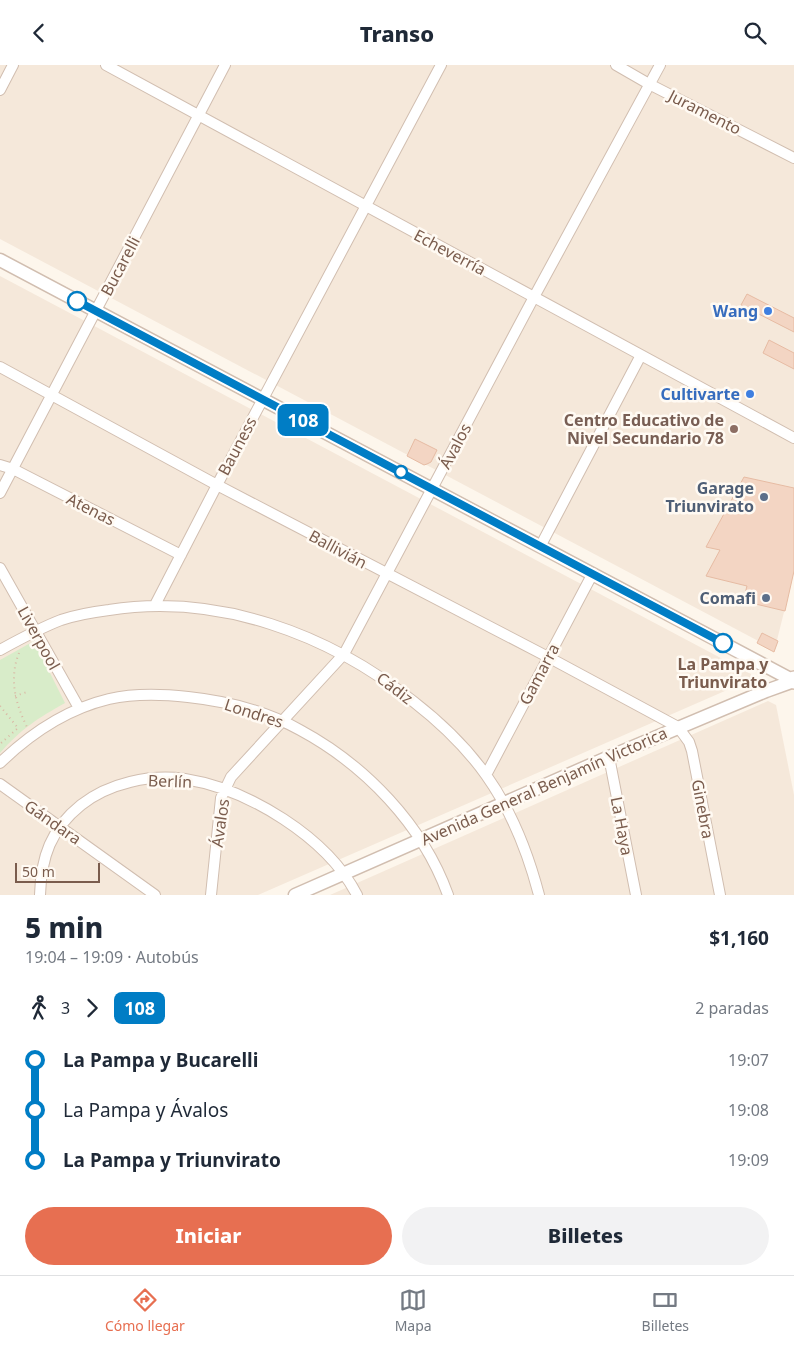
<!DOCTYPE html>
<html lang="es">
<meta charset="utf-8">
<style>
:root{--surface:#fff;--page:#f2f2f3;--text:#1f2937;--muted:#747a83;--line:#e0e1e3;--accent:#e76f51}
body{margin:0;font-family:"Noto Sans",sans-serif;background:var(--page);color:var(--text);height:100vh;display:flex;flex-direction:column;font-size:19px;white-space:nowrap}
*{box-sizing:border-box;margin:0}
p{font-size:16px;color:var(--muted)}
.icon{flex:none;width:28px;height:28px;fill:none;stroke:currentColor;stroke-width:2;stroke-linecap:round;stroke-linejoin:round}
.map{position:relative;height:830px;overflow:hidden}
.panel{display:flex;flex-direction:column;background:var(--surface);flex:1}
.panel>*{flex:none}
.badge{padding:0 10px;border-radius:8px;font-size:18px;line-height:32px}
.scale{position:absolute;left:15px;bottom:12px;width:85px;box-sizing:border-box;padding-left:5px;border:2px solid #7a5c4d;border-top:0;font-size:14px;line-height:18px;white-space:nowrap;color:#7a5c4d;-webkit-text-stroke:4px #fffaf3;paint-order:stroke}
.map>.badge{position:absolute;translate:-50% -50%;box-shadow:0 0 0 2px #fff}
.legs{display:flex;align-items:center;gap:8px;height:55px;padding:0 25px;font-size:16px}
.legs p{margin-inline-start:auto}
.head{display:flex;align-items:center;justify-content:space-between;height:85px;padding:0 25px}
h1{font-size:28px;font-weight:800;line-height:38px}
.primary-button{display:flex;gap:10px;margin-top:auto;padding:10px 25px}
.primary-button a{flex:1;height:58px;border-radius:30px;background:var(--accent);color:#fff;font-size:20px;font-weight:800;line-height:58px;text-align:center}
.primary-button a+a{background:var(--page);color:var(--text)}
ul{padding:0 25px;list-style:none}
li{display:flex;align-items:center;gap:18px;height:50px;font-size:19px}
li i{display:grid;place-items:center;width:8px;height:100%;margin:0 6px;background:currentColor}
li i::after{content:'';width:12px;height:12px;margin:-6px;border:4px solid;border-radius:50%;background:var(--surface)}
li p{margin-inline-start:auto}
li:first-child i{background:linear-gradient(#0000 50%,currentColor 0)}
li:last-child i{background:linear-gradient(currentColor 50%,#0000 0)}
header{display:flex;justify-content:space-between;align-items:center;height:65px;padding:0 25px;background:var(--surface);font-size:22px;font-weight:800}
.menu{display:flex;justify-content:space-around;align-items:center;height:70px;border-top:1px solid var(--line);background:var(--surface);font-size:14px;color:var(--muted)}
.menu a{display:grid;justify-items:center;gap:2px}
.menu .on{color:var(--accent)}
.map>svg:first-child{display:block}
</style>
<header><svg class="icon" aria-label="back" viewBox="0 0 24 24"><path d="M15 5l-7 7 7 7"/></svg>Transo<svg class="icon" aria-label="search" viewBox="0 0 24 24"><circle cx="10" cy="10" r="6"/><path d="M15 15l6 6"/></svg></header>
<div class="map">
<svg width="794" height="830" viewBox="0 0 794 830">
<rect width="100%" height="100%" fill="#fdf6ec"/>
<!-- residential -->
<path fill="#f5e8da" d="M 0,0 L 794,0 L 794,507 L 776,579 L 768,581 L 0,174 Z
M 0,211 L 751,609 L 750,615 L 258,830 L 0,830 Z
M 768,636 L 776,640 L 794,730 L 794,830 L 330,830 Z"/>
<!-- green -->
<path fill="#d8ecc9" d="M 34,576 L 65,638 C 38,653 21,664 0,688 L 0,595 Z"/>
<!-- building -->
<path fill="#f3d5c3" stroke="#e6bba3" d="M 747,229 L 794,253 L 794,267 L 741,240 Z
M 769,275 L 794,288 L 794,304 L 763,288 Z
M 415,374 L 437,385 L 431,397 L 427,399 L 424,400 L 407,391 Z
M 744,412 L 794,423 L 794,506 L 785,546 L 743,536 L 747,521 L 706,511 L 720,485 L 706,482 Z
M 762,568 L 778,576 L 774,587 L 757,578 Z"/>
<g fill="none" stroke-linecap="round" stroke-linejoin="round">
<!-- minor casing -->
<g stroke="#d1beb0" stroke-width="12">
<path id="minor" d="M 106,0 L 794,373
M 616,0 L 649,19 L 794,93
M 0,25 L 13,0
M 0,302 L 217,420 L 548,592 L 678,662 L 689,677 L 692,686 L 720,830
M 0,400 L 13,404 L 181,490
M 0,428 L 225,0
M 541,480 L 641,290
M 0,503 L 79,643
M 155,540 L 217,420 L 441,0
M 0,585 C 20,574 40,563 61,555 C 76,550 93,547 109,545 C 219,528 329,569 414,637 C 441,658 466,682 486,710 C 511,745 528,788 539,830
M 609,692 L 636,830
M 0,698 C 31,668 67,644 109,634 C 135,628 162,629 188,632 C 226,636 266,646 300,665 C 365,700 423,760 448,830
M 486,710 L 593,508
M 0,719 L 155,830
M 40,830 C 41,792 51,764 81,740 C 109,718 150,709 185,714 C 248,724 327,772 357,830
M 211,830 L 221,733 L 231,712 L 344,589 L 534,232 L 660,0"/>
</g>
<!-- tertiary casing -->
<g stroke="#d1beb0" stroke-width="15">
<path id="tertiary" d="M 0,195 L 794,616
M 295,830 L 609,692 L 766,626 L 794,616"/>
</g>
<!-- secondary casing -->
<g stroke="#d6c0b0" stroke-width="18">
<path id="secondary" d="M 794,614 L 794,616"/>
</g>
<!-- path -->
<path stroke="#d9b8a5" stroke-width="2" stroke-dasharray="1 4" stroke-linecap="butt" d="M 19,588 C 9,613 15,638 27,662
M 15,631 L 27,627
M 0,641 L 18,663 L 0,679"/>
<!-- minor -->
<use href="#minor" stroke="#fff" stroke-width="10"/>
<!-- tertiary -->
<use href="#tertiary" stroke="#fff" stroke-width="12"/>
<!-- secondary -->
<use href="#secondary" stroke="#fff" stroke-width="15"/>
</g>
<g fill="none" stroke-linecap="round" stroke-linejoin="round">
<!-- line-1 casing -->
<g stroke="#fff" stroke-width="11">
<path id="line-1" d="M 77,236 L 723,578"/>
</g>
<!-- line-1 -->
<use href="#line-1" stroke="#007dc5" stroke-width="8"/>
</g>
<!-- markers -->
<g fill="#fff" stroke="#007dc5" stroke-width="2.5">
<circle cx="77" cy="236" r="9"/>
<circle cx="401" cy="407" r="6"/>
<circle cx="723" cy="578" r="9"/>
</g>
<g fill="#3f7fe0" stroke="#fffaf3" stroke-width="2">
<circle cx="768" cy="246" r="5"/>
<circle cx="750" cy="329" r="5"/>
</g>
<circle fill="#8d6e63" stroke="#fffaf3" stroke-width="2" cx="734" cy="364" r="5"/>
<g fill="#5c6f8a" stroke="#fffaf3" stroke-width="2">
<circle cx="764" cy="432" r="5"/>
<circle cx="766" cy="533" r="5"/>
</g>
<g text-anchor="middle" stroke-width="5" stroke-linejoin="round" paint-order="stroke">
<!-- street labels -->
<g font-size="16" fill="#7a5c4d" stroke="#fffaf3">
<text transform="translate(705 47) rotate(27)" y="6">Juramento</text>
<text transform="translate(450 187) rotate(28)" y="6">Echeverría</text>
<text transform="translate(120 201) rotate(-62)" y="6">Bucarelli</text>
<text transform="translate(237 381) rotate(-62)" y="6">Bauness</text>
<text transform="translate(455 381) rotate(-62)" y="6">Ávalos</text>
<text transform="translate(91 444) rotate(27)" y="6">Atenas</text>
<text transform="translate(338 484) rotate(28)" y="6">Ballivián</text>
<text transform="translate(39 573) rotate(61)" y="6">Liverpool</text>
<text transform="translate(539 609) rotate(-62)" y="6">Gamarra</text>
<text transform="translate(395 623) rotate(37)" y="6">Cádiz</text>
<text transform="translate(254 648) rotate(18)" y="6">Londres</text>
<text transform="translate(170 716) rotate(2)" y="6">Berlín</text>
<text transform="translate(544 721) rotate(-24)" y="6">Avenida General Benjamín Victorica</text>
<text transform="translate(703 744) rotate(79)" y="6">Ginebra</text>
<text transform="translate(53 757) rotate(35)" y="6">Gándara</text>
<text transform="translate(220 758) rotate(-82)" y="6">Ávalos</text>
<text transform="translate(622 761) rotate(79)" y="6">La Haya</text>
</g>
<!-- shop labels -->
<g font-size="16" font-weight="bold" fill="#366cbe" stroke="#fffaf3" text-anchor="end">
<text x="758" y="252">Wang</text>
<text x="740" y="335">Cultivarte</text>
</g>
<!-- education labels -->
<g font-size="16" font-weight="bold" fill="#785e54" stroke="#fffaf3" text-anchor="end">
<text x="724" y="361">Centro Educativo de<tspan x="724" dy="18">Nivel Secundario 78</tspan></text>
</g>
<!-- service labels -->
<g font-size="16" font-weight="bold" fill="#4e5e75" stroke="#fffaf3" text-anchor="end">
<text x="754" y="429">Garage<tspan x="754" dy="18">Triunvirato</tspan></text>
<text x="756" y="539">Comafi</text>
</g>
<!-- stop labels -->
<g font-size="16" font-weight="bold" fill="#7a5c4d" stroke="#fffaf3">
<text x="723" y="605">La Pampa y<tspan x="723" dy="18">Triunvirato</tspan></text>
</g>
</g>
</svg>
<div class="scale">50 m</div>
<b class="badge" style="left:303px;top:355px;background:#007dc5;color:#fff">108</b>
</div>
<section class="panel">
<div class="head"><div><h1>5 min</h1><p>19:04 – 19:09 · Autobús</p></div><b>$1,160</b></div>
<div class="legs"><svg class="icon" aria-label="walk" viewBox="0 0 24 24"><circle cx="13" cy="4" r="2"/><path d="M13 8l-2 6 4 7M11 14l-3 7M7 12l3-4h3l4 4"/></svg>3<svg class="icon" aria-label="forward" viewBox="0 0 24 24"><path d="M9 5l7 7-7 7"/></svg><b class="badge" style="background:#007dc5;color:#fff">108</b><p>2 paradas</p></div>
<ul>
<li><i style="color:#007dc5"></i><b>La Pampa y Bucarelli</b><p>19:07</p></li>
<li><i style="color:#007dc5"></i><span>La Pampa y Ávalos</span><p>19:08</p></li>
<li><i style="color:#007dc5"></i><b>La Pampa y Triunvirato</b><p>19:09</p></li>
</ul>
<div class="primary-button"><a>Iniciar</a><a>Billetes</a></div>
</section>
<nav class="menu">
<a class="on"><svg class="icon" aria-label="directions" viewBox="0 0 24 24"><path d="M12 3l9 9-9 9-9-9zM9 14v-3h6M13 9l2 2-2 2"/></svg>Cómo llegar</a>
<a><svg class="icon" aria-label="map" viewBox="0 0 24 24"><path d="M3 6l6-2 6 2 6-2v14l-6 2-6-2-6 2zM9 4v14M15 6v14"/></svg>Mapa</a>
<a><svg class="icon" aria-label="tickets" viewBox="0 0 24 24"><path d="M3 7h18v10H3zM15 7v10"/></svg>Billetes</a>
</nav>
